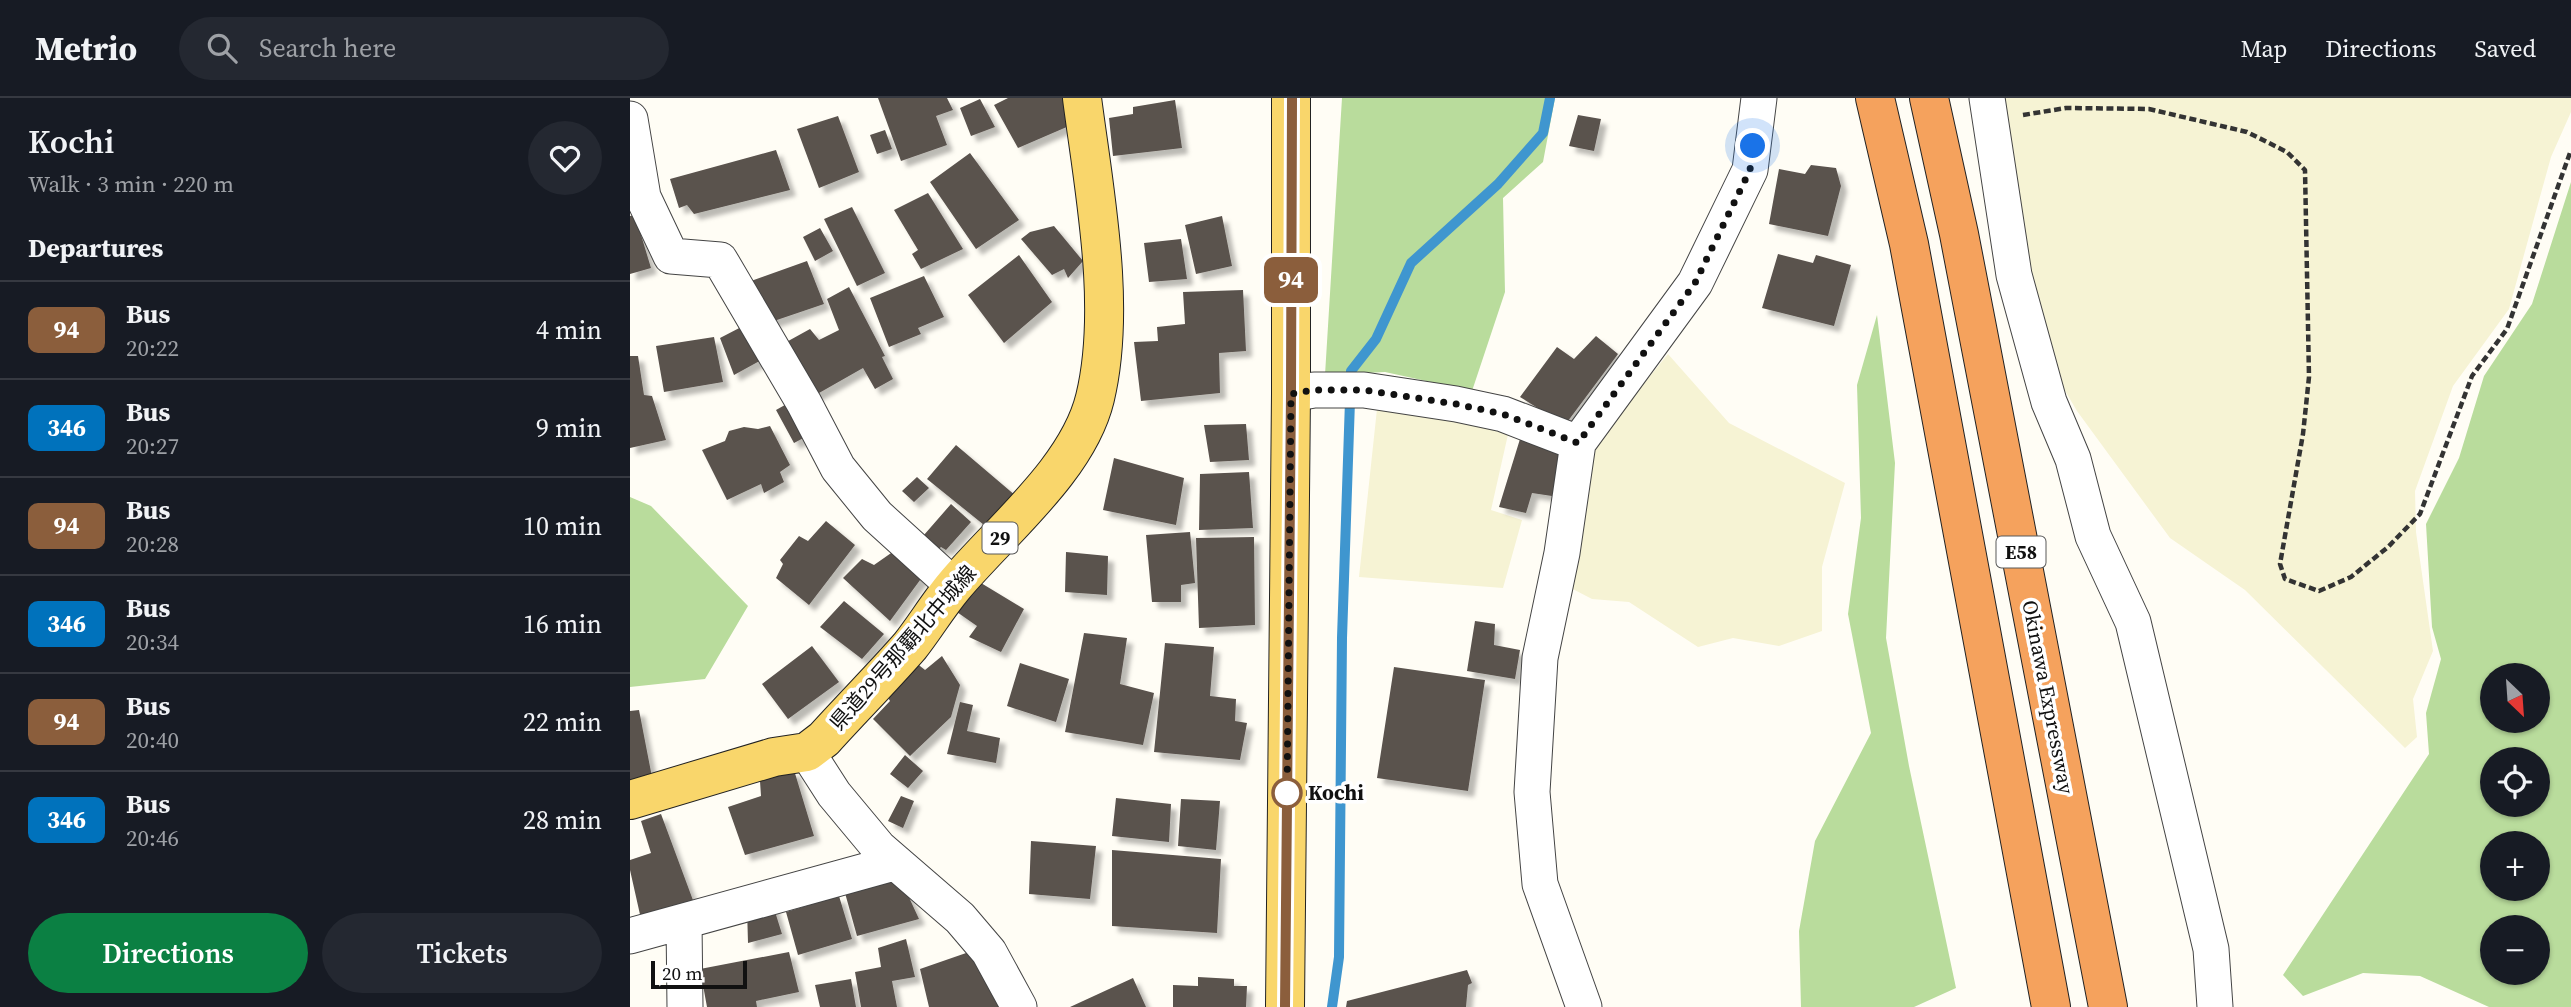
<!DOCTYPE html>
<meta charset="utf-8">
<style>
:root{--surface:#171b24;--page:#242831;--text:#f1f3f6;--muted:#9ea1a6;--line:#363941;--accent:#0b8043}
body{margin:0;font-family:"Source Serif 4","Noto Sans JP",serif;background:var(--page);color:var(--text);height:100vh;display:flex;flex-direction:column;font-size:26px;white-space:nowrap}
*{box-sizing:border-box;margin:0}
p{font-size:23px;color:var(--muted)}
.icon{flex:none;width:38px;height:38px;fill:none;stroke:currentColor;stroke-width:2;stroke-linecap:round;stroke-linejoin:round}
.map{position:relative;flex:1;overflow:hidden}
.details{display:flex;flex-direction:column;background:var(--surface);width:630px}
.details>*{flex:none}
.badge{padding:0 14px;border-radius:10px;font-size:24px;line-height:46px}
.needle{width:46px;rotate:155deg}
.tools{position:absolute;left:1850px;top:565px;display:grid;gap:14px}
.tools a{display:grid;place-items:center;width:70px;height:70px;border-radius:50%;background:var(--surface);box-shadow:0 2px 5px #0004;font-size:35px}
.scale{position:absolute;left:21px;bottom:18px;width:96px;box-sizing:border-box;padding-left:7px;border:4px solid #111;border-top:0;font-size:19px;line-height:24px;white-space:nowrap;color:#111;-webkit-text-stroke:5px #fff;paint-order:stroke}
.you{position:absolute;width:35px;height:35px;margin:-18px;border:5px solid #fff;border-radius:50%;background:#1a73e8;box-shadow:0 0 0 10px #1a73e833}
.map>.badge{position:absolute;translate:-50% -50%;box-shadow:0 0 0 4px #fff}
h2{padding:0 28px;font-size:26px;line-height:63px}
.round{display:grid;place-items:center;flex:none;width:74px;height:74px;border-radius:37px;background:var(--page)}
.summary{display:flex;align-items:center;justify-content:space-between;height:119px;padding:0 28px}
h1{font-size:33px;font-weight:600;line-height:52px}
.button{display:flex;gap:14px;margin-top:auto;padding:14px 28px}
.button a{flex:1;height:80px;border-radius:42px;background:var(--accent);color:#fff;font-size:28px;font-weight:600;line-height:80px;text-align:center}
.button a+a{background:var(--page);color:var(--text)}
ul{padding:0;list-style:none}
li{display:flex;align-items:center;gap:21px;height:98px;padding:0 28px;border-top:2px solid var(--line)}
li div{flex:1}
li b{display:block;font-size:26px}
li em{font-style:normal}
li .badge{min-width:77px;font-weight:700;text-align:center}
header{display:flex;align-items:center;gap:42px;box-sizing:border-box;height:98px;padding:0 35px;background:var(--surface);border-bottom:2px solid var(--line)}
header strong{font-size:33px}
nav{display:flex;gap:38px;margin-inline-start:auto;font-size:24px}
.search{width:490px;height:63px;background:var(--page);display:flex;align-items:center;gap:18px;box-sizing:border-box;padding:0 24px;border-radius:38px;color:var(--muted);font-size:26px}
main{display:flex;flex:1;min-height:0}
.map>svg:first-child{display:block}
</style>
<header>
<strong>Metrio</strong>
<div class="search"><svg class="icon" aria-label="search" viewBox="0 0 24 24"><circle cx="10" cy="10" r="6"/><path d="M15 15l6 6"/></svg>Search here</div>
<nav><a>Map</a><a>Directions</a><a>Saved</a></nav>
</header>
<main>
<section class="details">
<div class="summary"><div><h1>Kochi</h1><p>Walk · 3 min · 220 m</p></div><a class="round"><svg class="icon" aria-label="heart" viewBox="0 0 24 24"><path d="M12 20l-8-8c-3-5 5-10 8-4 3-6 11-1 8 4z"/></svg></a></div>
<h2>Departures</h2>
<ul>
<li><span class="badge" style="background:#8b5e3c;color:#fff">94</span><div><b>Bus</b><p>20:22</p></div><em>4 min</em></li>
<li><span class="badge" style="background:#0072bc;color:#fff">346</span><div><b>Bus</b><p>20:27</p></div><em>9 min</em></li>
<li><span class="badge" style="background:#8b5e3c;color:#fff">94</span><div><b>Bus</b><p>20:28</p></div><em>10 min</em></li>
<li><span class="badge" style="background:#0072bc;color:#fff">346</span><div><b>Bus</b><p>20:34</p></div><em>16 min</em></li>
<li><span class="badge" style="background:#8b5e3c;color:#fff">94</span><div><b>Bus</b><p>20:40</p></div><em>22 min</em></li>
<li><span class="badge" style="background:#0072bc;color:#fff">346</span><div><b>Bus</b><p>20:46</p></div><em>28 min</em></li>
</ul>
<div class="button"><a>Directions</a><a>Tickets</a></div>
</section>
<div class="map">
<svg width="1941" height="909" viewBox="0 0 1941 909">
<defs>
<filter id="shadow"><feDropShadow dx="6" dy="6" stdDeviation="2" flood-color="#0004"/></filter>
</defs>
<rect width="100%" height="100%" fill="#fffdf5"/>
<!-- farmland -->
<path fill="#f6f3d4" d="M 1370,0 L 1941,0 L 1941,14 L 1921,59 L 1879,211 L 1823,288 L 1785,393 L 1786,434 L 1803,553 L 1783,601 L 1787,639 L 1775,650 L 1615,492 L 1540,440 L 1447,313 L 1418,264 L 1383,105 Z
M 1038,256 L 1099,325 L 1215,385 L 1192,469 L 1192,533 L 1149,548 L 1103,540 L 1068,549 L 999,504 L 962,501 L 937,488 L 967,343 Z
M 747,311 L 879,332 L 861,412 L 892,422 L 873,490 L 729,479 Z"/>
<!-- forest -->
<path fill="#b9dc9c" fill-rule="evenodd" d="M 712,0 L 925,0 L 913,64 L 873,100 L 875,194 L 842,293 L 755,274 L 695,277 Z
M 1941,84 L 1941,909 L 1859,909 L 1790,878 L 1733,875 L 1673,898 L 1653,877 L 1799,656 L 1796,615 L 1811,561 L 1802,529 L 1796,426 L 1829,360 L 1854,278 L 1902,206 ZM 1862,578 L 1908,578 L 1908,623 L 1862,623 ZM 1862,662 L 1908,662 L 1908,707 L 1862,707 ZM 1862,746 L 1908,746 L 1908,791 L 1862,791 ZM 1862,830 L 1908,830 L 1908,875 L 1862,875 Z
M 1247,217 L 1265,365 L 1256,540 L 1279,668 L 1326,890 L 1284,909 L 1171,909 L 1169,833 L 1185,743 L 1241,635 L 1218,516 L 1231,420 L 1227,287 Z
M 0,399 L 21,408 L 118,508 L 75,581 L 0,589 Z"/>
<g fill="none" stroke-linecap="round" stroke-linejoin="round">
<!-- stream -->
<path stroke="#3f96cf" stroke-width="10" d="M 702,909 L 709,859 L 712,540 L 721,273 L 746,241 L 781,165 L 868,86 L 913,35 L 920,0"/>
</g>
<!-- building -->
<path fill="#5a524d" filter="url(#shadow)" d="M 248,0 L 317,0 L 323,12 L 306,18 L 317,47 L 271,63 Z
M 378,0 L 434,0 L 439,28 L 388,50 L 364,7 Z
M 350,1 L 365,29 L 341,38 L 330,10 Z
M 545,2 L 552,50 L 483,58 L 479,20 L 503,16 L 503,9 Z
M 948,17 L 971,21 L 964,53 L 939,48 Z
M 208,18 L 229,74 L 189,90 L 167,31 Z
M 255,32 L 262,51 L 247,56 L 240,37 Z
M 146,52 L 160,92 L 64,116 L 57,107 L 49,110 L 40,81 Z
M 340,55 L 389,122 L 346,151 L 300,84 Z
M 1181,67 L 1206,70 L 1211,88 L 1198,138 L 1139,126 L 1149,71 L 1175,76 Z
M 298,95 L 333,151 L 291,171 L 282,156 L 288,152 L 264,112 Z
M 222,109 L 255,175 L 227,188 L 194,121 Z
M 5,117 L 21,170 L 0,176 L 0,118 Z
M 592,118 L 602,168 L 566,176 L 555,127 Z
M 424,128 L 453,163 L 438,180 L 434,171 L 422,177 L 391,141 L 400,134 Z
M 190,130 L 203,153 L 185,163 L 173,139 Z
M 551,141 L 557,181 L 519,184 L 514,145 Z
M 1148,156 L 1183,165 L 1186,157 L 1221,167 L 1204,228 L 1132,210 Z
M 389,157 L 422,204 L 374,245 L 338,197 Z
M 177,163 L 194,206 L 138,225 L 121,183 Z
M 294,178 L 314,219 L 288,230 L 291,236 L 259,249 L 240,200 Z
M 219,189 L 255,258 L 252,259 L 263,281 L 245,291 L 233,270 L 182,299 L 151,247 L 180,231 L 189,242 L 209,232 L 197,201 Z
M 613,192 L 616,253 L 589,255 L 590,295 L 511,303 L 504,244 L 528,243 L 527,229 L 555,226 L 553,194 Z
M 117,226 L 135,260 L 104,277 L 90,240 Z
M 966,238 L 988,256 L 935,327 L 890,299 L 927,249 L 944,261 Z
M 84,239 L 93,284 L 34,294 L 26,248 Z
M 0,258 L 8,258 L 14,297 L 22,298 L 36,342 L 0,350 Z
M 162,303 L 181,336 L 164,345 L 146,312 Z
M 616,326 L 619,362 L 580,364 L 574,327 Z
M 140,328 L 160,367 L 150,374 L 154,384 L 134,395 L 131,386 L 97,402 L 72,352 L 95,343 L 99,333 L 114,329 L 128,331 Z
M 890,341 L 934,357 L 922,398 L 902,395 L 896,415 L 869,409 Z
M 326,347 L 386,398 L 359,431 L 297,381 Z
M 484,360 L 554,380 L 546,427 L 473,412 Z
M 619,374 L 623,430 L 569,432 L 570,376 Z
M 287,379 L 299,390 L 284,404 L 272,393 Z
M 321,406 L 341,424 L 316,452 L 311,449 L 300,459 L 287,445 Z
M 196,423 L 225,447 L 179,507 L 146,480 L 153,466 L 150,462 L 169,438 L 178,443 Z
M 560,434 L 565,485 L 551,487 L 551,504 L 522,504 L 516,437 Z
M 624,439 L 625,527 L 569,530 L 566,440 Z
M 264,453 L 293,478 L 260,523 L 213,480 L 232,461 L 244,467 Z
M 436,454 L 478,458 L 477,497 L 435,494 Z
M 351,485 L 394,511 L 371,554 L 339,539 L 347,528 L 324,512 Z
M 214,503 L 254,536 L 232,561 L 190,529 Z
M 845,523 L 865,526 L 864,547 L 890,552 L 885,581 L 837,573 Z
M 454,535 L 497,540 L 490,586 L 524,595 L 513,647 L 435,634 Z
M 535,545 L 584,549 L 580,598 L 606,601 L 605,623 L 617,625 L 610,662 L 524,654 Z
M 182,548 L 209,584 L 158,621 L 132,586 Z
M 312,558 L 330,587 L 321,619 L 280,658 L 243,621 L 260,603 L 256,596 L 285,564 L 295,572 Z
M 390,565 L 439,581 L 426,624 L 377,608 Z
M 764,569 L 855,582 L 838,693 L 747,680 Z
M 330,604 L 343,607 L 337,633 L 370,640 L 366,665 L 317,656 Z
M 9,612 L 22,679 L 0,683 L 0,613 Z
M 275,657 L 293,673 L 278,690 L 260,676 Z
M 164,672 L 184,738 L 115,757 L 98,709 L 131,698 L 130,683 Z
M 271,698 L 284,703 L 273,730 L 258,723 Z
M 486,700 L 541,706 L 539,744 L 482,738 Z
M 551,701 L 590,703 L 586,752 L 548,748 Z
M 31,716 L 64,805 L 11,821 L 0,772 L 0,762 L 21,755 L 11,723 Z
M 401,743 L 466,748 L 460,801 L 399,796 Z
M 482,752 L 591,761 L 587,835 L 482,828 Z
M 270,780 L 289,821 L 227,838 L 215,795 Z
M 209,798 L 222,841 L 168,857 L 156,814 Z
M 142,804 L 152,836 L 118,845 L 117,810 Z
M 276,841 L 285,879 L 262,883 L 267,909 L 231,909 L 225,874 L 251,869 L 248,850 Z
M 159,854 L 169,894 L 126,903 L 127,909 L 77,909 L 70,871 Z
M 339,854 L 371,909 L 299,909 L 290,871 Z
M 837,872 L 842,885 L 838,887 L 836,909 L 716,909 L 717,903 Z
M 568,879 L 604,881 L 604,888 L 617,888 L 616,909 L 543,909 L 543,887 L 568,888 Z
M 503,880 L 516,909 L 440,909 Z
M 221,881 L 226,909 L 190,909 L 185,887 Z"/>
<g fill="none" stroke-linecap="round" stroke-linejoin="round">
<!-- minor casing -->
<g stroke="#444" stroke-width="37">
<path id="minor" d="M 1357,0 L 1384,177 L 1419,304 L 1443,361 L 1463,438 L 1503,524 L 1581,851 L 1585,909
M 0,21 L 13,99 L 41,158 L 90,162 L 174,305 L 208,370 L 247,418 L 324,488
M 661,296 L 684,292 L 734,292 L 826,306 L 873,316 L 948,345
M 177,654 L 204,696 L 249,750 L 330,820 L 359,854 L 389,909
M 54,824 L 55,909
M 0,838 L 264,765
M 954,909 L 910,786 L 902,694 L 910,560 L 932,455 L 948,345 L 1065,185 L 1120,72 L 1129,0"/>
</g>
<!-- major casing -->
<g stroke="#222" stroke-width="40">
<path id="major" d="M 0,702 L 144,659 L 177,654 L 194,641 C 222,610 252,580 280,548 C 295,529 308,507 324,488 C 370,433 448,371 465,300 C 487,209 464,92 452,0
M 655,909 L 661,296 L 661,0"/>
</g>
<!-- highway casing -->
<g stroke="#222" stroke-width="40">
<path id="highway" d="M 1245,0 L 1279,146 L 1421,909
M 1299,0 L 1329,136 L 1478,909"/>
</g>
<!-- path -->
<path stroke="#333" stroke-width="4.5" stroke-dasharray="7 3.5" stroke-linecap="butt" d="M 1393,17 L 1436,10 L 1519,11 L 1617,34 L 1657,54 L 1675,72 L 1679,279 L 1673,336 L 1650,466 L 1655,481 L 1689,493 L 1721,479 L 1758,449 L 1790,416 L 1842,278 L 1877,231 L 1941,52"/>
<!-- minor -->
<use href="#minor" stroke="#fff" stroke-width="35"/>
<!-- major -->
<use href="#major" stroke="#f9d66b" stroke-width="38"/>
<!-- highway -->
<use href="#highway" stroke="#f5a25d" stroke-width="38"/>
</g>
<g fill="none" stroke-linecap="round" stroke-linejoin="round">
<!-- line casing -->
<g stroke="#fff" stroke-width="16">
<path id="line" d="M 655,909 L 661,296 L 662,0"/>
</g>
<!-- line -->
<use href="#line" stroke="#8b5e3c" stroke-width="10"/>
<!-- walk -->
<path stroke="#111" stroke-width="7" stroke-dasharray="0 12.6" d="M 657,695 L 657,702 L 661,296 L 684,292 L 734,292 L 826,306 L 873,316 L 948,345 L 1065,185 L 1120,72 L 1123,48"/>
</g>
<!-- markers -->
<circle fill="#fff" stroke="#8b5e3c" stroke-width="3.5" cx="657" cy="695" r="14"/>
<g text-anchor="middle" stroke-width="7" stroke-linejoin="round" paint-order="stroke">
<!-- shield labels -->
<g fill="#fff" stroke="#585858" stroke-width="2">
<rect x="352.5" y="424.5" width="35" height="31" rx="5"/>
<rect x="1366.5" y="438.5" width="49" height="31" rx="5"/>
</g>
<g font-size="19" font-weight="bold" fill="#111">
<text x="370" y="447">29</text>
<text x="1391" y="461">E58</text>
</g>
<!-- street labels -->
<g font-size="21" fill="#111" stroke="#fff">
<text transform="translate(273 550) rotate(-49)" y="7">県道29号那覇北中城線</text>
<text transform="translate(1418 599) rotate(79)" y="7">Okinawa Expressway</text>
</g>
<!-- stop labels -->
<g font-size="21" font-weight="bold" fill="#111" stroke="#fff" text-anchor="start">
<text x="678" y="702">Kochi</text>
</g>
</g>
</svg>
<div class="tools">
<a><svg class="needle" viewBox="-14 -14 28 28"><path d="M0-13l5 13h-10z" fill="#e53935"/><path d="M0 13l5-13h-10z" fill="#9ea1a6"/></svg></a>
<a><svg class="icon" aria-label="locate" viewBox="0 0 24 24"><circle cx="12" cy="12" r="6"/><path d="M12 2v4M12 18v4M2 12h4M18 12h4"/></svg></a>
<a>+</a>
<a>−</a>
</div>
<div class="scale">20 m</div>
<div class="you" style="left:1123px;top:48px"></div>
<b class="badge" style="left:661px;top:182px;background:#8b5e3c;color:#fff">94</b>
</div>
</main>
